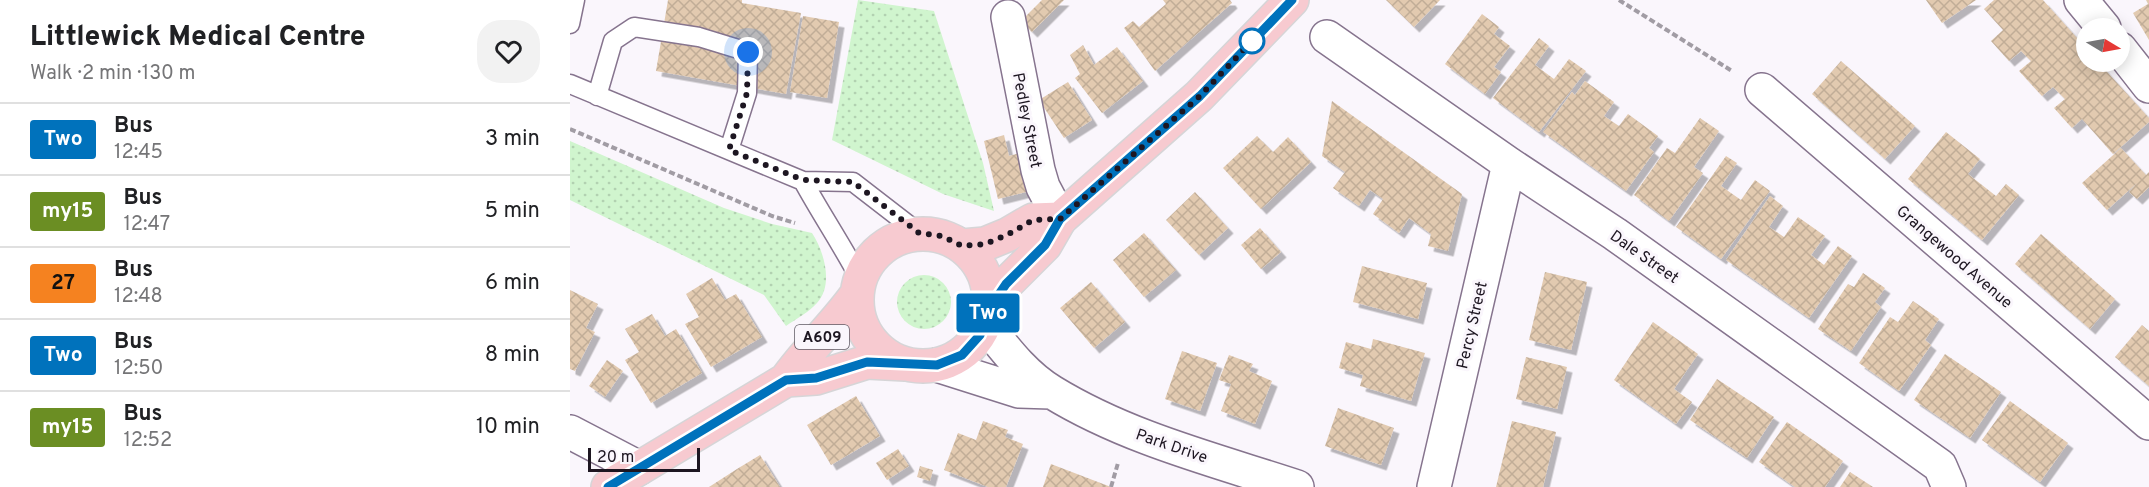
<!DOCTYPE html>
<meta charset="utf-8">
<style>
:root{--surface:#fff;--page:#f2f2f2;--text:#202124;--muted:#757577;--line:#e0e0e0}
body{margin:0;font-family:Overpass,sans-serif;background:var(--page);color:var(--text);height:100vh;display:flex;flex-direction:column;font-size:22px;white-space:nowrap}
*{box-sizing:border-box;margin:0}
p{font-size:20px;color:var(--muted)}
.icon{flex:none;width:33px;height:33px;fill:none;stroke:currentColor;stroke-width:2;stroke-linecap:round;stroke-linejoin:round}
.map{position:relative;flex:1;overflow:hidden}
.panel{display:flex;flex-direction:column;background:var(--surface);width:570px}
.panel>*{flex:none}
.badge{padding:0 12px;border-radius:4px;font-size:21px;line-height:39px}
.needle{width:39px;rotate:100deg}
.buttons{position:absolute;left:1506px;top:18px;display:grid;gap:12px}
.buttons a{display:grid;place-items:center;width:54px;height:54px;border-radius:50%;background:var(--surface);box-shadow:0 3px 15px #0003;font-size:30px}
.scale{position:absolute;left:18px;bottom:15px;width:112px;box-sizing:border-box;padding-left:6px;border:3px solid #1d1621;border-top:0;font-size:16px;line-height:21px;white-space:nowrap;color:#1d1621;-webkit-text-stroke:4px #faf6fc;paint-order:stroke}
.you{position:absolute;width:30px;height:30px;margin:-15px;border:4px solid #fff;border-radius:50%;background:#1a73e8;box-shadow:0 0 0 9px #1a73e833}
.map>.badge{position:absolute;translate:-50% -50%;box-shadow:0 0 0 3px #fff}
.round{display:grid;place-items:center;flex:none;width:63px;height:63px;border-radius:24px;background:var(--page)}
.summary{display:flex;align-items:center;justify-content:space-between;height:102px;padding:0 30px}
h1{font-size:28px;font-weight:800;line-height:45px}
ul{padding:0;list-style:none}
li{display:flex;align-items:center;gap:18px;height:72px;padding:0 30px;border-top:2px solid var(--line)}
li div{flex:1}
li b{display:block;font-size:22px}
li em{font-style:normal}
li .badge{min-width:66px;font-weight:700;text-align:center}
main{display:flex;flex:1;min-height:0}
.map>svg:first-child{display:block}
</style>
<main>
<section class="panel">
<div class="summary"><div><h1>Littlewick Medical Centre</h1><p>Walk · 2 min · 130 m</p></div><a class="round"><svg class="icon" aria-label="heart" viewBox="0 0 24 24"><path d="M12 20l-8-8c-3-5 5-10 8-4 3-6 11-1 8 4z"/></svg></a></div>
<ul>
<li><span class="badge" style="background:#0072bc;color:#fff">Two</span><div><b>Bus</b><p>12:45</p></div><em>3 min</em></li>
<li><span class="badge" style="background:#6b8e23;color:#fff">my15</span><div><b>Bus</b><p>12:47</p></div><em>5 min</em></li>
<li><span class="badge" style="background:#f58220;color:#111">27</span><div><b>Bus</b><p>12:48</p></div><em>6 min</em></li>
<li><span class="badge" style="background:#0072bc;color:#fff">Two</span><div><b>Bus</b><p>12:50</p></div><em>8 min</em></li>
<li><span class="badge" style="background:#6b8e23;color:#fff">my15</span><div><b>Bus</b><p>12:52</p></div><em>10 min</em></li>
</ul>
</section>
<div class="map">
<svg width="1579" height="487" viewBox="0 0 1579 487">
<defs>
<pattern id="grass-dots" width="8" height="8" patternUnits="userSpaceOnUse" patternTransform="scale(1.5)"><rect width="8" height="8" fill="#d0f5ce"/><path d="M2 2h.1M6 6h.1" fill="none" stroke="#b2d1b1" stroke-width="1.8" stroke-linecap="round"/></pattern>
<pattern id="building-cross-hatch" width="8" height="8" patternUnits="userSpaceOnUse" patternTransform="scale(1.5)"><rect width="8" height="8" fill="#e2cab0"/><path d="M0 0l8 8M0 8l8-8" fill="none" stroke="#c1ad97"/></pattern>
<filter id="shadow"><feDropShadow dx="5.5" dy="5.5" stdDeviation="0" flood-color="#0004"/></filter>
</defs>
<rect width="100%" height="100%" fill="#faf6fc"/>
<!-- grass -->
<path fill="url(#grass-dots)" d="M 288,0 L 364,11 L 413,163 L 424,211 L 373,194 L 262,140 Z
M 0,141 L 154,208 L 202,224 L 242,233 C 254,251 264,285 247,303 C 239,312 226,319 216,326 L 194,295 L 0,200 Z
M327 302a27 27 0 1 1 54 0a27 27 0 1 1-54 0Z"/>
<!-- building -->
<path fill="url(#building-cross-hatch)" filter="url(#shadow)" d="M 98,0 L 172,0 L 172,3 L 231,13 L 216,94 L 86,71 Z
M 472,0 L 494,0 L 462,32 L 451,21 Z
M 593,0 L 660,0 L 662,3 L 585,71 L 554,28 L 563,21 L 569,27 L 596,4 Z
M 816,0 L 870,0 L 844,27 Z
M 1356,0 L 1406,0 L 1372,23 Z
M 1424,0 L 1473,0 L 1516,48 L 1516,62 L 1528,62 L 1579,118 L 1579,122 L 1543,154 L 1512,119 L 1502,128 L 1484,108 L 1495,99 L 1483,87 L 1472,96 L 1449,71 L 1461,61 L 1451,51 L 1439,61 L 1421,41 L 1433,30 L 1414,9 Z
M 1576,0 L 1579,0 L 1579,40 L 1563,13 L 1578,4 Z
M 912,14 L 929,27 L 924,34 L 940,46 L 924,67 L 931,72 L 915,94 L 875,64 Z
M 233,16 L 269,22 L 257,98 L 220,92 Z
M 969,38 L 979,46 L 965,65 L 984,79 L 999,59 L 1016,71 L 969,132 L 923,98 Z
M 513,45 L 524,65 L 547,47 L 573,81 L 532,113 L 505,78 L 510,74 L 500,55 Z
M 1271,61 L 1345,126 L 1315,159 L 1242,94 Z
M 1015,81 L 1044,102 L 1034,116 L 1049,126 L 1058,114 L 1088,136 L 1079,148 L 1084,152 L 1056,191 L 973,132 L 1002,92 L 1005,95 Z
M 498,82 L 522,120 L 494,138 L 469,100 Z
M 762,101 L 892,194 L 878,251 L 858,246 L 861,234 L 839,218 L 829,233 L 803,214 L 813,199 L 800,190 L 789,206 L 763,188 L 775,172 L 752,156 Z
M 1130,118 L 1149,131 L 1124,167 L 1133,173 L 1099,221 L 1064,195 L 1097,148 L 1105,153 Z
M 1376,132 L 1410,159 L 1398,174 L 1426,196 L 1436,184 L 1449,195 L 1412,240 L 1338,179 Z
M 434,135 L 439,156 L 454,152 L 464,190 L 428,199 L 414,141 Z
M 687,136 L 703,152 L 718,137 L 741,162 L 691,209 L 653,168 Z
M 1551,148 L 1576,175 L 1579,172 L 1579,187 L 1567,199 L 1559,192 L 1567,183 L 1537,210 L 1512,183 Z
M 1156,156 L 1167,163 L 1151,186 L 1171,200 L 1185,180 L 1200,191 L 1151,259 L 1106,227 Z
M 625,192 L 658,228 L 629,255 L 596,220 Z
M 1200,196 L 1213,206 L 1199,227 L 1214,237 L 1228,217 L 1255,236 L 1241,255 L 1254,265 L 1268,246 L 1282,256 L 1239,318 L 1156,260 Z
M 690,228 L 711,252 L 691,269 L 671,245 Z
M 574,233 L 606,270 L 574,297 L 543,260 Z
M 1471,234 L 1545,299 L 1520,329 L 1445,264 Z
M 792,266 L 857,283 L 848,319 L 783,302 Z
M 975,272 L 1017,282 L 1001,350 L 959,340 Z
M 1293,273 L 1315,288 L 1305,302 L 1311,307 L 1281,351 L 1248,329 L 1278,284 L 1284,287 Z
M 142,278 L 155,300 L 166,294 L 192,337 L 141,367 L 115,324 L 129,317 L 116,294 Z
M 521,282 L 555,322 L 524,348 L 490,308 Z
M 0,290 L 28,304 L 16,328 L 25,332 L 5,371 L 0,369 Z
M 1343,301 L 1369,319 L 1355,340 L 1361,345 L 1329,391 L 1289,363 L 1320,317 L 1328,322 Z
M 82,314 L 95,336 L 106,329 L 132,373 L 81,403 L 55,360 L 69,352 L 55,329 Z
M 1083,322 L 1128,354 L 1104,389 L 1122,402 L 1106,424 L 1044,380 Z
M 1572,325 L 1579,331 L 1579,386 L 1545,357 Z
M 803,339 L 855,353 L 841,401 L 790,386 L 793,375 L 769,368 L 776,342 L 801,349 Z
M 612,351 L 647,363 L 630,411 L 595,399 Z
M 1375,354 L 1431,392 L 1400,438 L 1344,400 Z
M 659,355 L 683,364 L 679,371 L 702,381 L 685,424 L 651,411 L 661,384 L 649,380 Z
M 956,357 L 997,367 L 987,409 L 946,399 Z
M 37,360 L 53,371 L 35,397 L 19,386 Z
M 1147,379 L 1204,417 L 1177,458 L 1120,420 Z
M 286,396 L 310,436 L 261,465 L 237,425 Z
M 1440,401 L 1498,443 L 1470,482 L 1412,440 Z
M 768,408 L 824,428 L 811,465 L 755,446 Z
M 413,421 L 438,430 L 435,437 L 453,444 L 436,487 L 418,487 L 374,470 L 388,433 L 406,440 Z
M 942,421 L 986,432 L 973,487 L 926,487 Z
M 1217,422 L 1273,461 L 1255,487 L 1225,487 L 1189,462 Z
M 328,449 L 339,466 L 317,480 L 306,463 Z
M 190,455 L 210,487 L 139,487 L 167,469 Z
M 481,464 L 541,487 L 473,487 Z
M 350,466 L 363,470 L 360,481 L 347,477 Z
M 1280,472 L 1303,487 L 1270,487 Z"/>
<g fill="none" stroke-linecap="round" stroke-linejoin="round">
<!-- service casing -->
<g stroke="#86748e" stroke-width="21">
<path id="service" d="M 0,24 L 5,0
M 0,84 L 233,181 L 283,182 L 349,233
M 27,96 L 43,41 L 64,27 L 129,37 L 178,52 L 177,93 L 159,150
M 233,181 C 251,214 272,245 290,279"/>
</g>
<!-- minor casing -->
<g stroke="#86748e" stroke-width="36">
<path id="minor" d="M 1511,0 L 1534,28
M 438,17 L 468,170 L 473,187 L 490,219
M 757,37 L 939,164 L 1045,234 L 1370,466 L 1379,487
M 1550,49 L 1579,86
M 1192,90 L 1579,423
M 0,432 L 69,468
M 864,487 L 939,164"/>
</g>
<!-- tertiary casing -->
<g stroke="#86748e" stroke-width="36">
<path id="tertiary" d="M 415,324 C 435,349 454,375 482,392 C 557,438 645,460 727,487
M 367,365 L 449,391 L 481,392"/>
</g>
<!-- primary casing -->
<g stroke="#d6d5d7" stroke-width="36">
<path id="primary" d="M287 300a66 66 0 1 1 132 0a66 66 0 1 1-132 0Z
M 392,246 L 415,244 L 437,235 L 463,220 L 490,219
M 419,308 L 436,284 L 475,245 L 490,219 L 629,96 L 722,0
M 216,380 L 246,378 L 297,362 L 335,364
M 38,487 L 216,380 C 238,349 265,325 287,294"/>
</g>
<!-- path -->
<path stroke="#a19ca4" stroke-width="4" stroke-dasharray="6 3" stroke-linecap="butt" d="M 1049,0 L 1162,71
M 0,129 L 202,216 L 225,223
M 541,487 L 548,463"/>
<!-- service -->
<use href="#service" stroke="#fff" stroke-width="18"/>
<!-- minor -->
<use href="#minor" stroke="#fff" stroke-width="33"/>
<!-- tertiary -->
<use href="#tertiary" stroke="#fff" stroke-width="33"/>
<!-- primary -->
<use href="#primary" stroke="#f7cad0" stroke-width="33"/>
</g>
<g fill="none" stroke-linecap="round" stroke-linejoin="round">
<!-- line casing -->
<g stroke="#fff" stroke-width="14">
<path id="line" d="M 38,487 L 216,380 L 246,378 L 297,362 L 367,365 L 392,355 L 410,335 L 419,309 L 436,284 L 475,245 L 490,219 L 630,96 L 722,0"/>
</g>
<!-- line -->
<use href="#line" stroke="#0072bc" stroke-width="9"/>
<!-- walk -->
<path stroke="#1d1621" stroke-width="6" stroke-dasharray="0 10.8" d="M 178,52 L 177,93 L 159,150 L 233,180 L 283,182 L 349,233 L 372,236 L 392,246 L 415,244 L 437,235 L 463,220 L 490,219 L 630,96 L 682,41"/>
</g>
<!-- markers -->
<circle fill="#fff" stroke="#0072bc" stroke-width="3" cx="682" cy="41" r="12"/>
<g text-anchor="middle" stroke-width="6" stroke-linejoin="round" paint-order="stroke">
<!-- shield labels -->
<rect fill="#faf6fc" stroke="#5f5963" stroke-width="1.5" x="225" y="325" width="54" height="24" rx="4.5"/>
<g font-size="15" font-weight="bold" fill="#1d1621">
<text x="252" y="342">A609</text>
</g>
<!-- street labels -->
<g font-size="16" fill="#1d1621" stroke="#faf6fc">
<text transform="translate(458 120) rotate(79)" y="6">Pedley Street</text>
<text transform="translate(1075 256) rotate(35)" y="6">Dale Street</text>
<text transform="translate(1385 256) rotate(41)" y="6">Grangewood Avenue</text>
<text transform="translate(901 325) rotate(-77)" y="6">Percy Street</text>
<text transform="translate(602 445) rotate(19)" y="6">Park Drive</text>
</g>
</g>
</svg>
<div class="buttons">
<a><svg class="needle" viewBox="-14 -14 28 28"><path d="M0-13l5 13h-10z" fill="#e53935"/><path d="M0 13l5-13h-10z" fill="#757577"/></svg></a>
</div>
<div class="scale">20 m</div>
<div class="you" style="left:178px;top:52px"></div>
<b class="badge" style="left:418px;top:313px;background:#0072bc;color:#fff">Two</b>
</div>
</main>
